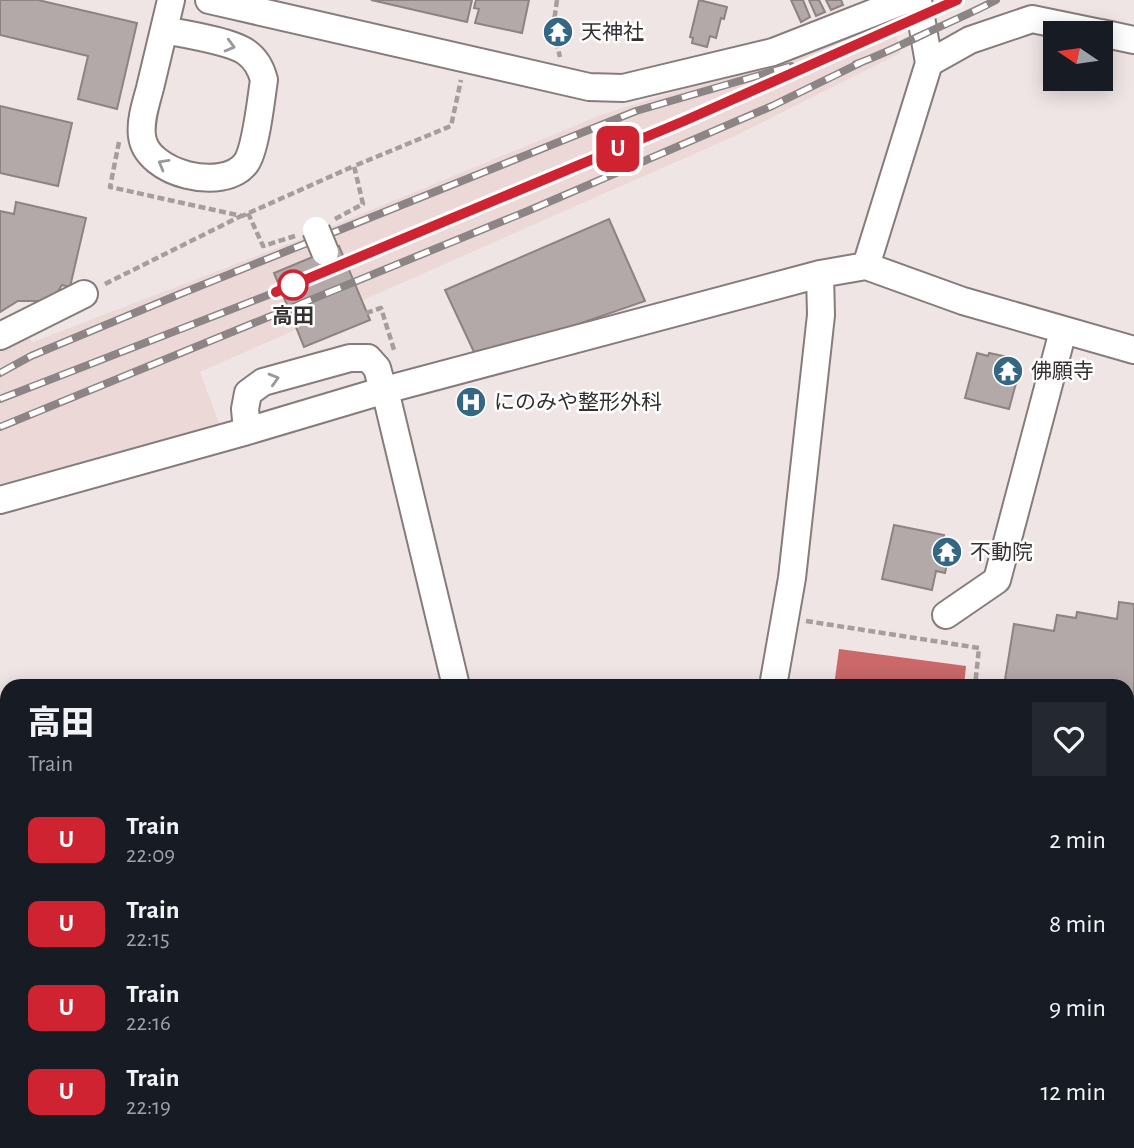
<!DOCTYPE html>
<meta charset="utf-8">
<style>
:root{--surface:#171b24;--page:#242831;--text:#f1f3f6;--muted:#9ea1a6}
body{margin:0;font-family:"Alegreya Sans","Noto Sans JP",sans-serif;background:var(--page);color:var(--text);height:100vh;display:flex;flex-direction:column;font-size:26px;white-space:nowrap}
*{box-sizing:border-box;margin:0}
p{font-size:23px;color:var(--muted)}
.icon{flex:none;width:38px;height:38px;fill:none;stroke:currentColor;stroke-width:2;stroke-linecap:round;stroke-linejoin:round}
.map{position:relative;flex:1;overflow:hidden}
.sheet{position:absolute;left:0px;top:679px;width:1134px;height:469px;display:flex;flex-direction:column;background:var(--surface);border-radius:21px 21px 0 0;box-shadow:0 4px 18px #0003}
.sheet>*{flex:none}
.badge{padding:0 14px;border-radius:10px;font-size:24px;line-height:46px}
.needle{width:46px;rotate:283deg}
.buttons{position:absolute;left:1043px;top:21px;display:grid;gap:14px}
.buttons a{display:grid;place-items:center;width:70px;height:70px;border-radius:0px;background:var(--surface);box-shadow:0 4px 18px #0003;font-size:35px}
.map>.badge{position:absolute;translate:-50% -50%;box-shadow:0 0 0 4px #fff}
.round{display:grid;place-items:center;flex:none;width:74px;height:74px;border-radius:0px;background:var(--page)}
.head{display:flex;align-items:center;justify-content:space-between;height:119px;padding:0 28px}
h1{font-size:33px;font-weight:800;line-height:52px}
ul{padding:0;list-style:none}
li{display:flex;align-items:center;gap:21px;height:84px;padding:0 28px}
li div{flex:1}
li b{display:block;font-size:26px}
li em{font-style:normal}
li .badge{min-width:77px;font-weight:700;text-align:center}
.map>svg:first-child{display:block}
</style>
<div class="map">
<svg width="1134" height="1148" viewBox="0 0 1134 1148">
<rect width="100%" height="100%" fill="#f0e5e5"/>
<!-- built -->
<path fill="#ebd8d7" d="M 892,14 L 900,53 L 737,135 L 200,372 L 220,426 L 0,484 L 0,349 L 26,335 L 33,342 L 301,239 L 601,115 L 727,75 Z"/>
<!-- water -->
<path fill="#ca686a" d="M 839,649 L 966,666 L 964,686 L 834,686 Z"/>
<!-- building -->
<path fill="#b3a9a8" stroke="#8c8382" stroke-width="2" d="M 0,0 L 38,0 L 137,23 L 117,109 L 78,99 L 88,56 L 0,35 Z
M 371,0 L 472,0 L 467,22 Z
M 476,0 L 529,0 L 522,33 L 475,23 L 479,9 L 474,8 Z
M 699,0 L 727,7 L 724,19 L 721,18 L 716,38 L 710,36 L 707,47 L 692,43 L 693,38 L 690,37 Z
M 791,0 L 803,0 L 810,17 L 801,22 Z
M 809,0 L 819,0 L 825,12 L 816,16 Z
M 826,0 L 841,0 L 843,5 L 831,10 Z
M 0,106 L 72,123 L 58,186 L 0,173 Z
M 16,202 L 86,218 L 70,287 L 62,285 L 55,296 L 40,301 L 18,301 L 0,312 L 0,211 L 14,214 Z
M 609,219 L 645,301 L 547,335 L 474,352 L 445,290 Z
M 339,246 L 370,320 L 304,347 L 274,273 Z
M 977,353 L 988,356 L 989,353 L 1008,357 L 1007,361 L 1021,365 L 1009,409 L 965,398 Z
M 894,525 L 944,535 L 940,552 L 949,554 L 945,573 L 936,571 L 932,590 L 882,579 Z
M 1119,602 L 1134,604 L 1134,774 L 1127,773 L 1127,686 L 1004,686 L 1014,624 L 1054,631 L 1057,615 L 1076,618 L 1077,612 L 1117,619 Z
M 1127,1111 L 1134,1113 L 1134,1146 L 1117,1142 L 1127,1141 Z
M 1091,1141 L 1114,1141 L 1113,1146 L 1105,1144 L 1105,1148 L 1089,1148 Z"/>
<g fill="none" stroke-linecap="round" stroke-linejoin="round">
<!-- minor casing -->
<g stroke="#857c7b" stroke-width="30">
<path id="minor" d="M 209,0 L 589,87 L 623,88 L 773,52 L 906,0
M 164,30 C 184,34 231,41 246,52 C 256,59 261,68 264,80 C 261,99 256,149 246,163 C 224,193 146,174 142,136 C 140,120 146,103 150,88 C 157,59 164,29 171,0
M 1101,33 L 1134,40
M 929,63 L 970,40 L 1032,19 L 1100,33
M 866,266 L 963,301 L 1134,350
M 0,336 L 84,294
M 247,431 L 245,409 L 248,393 L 263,382 L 350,358 L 368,358 L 377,368 L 383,390
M 0,500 L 244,432 L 385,390
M 946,615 L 997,580 L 1063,331
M 456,686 L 385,390 L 820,274 L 866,266 L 929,63 L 918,0
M 773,686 L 792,578 L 821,315 L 820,274
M 1127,873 L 1134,872
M 0,891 L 7,893
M 1127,1103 L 1134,1105
M 0,1127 L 7,1128
M 191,1141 L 258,1148
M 307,1148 L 308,1141
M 421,1148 L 423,1141
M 681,1148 L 683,1141"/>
</g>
<!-- major casing -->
<g stroke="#857c7b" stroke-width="37">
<path id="major" d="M 0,741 L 7,744
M 1127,954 L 1134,955"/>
</g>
<!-- path -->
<path stroke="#a69d9d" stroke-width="4.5" stroke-dasharray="7 3.5" stroke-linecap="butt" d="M 557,0 L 553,29 L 560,57
M 119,142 L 110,187 L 242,216 L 354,166
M 248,213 L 263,246 L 295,236
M 335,219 L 363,204 L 354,166 L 451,126 L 461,80
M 105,284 L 241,216
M 366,313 L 381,308 L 395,353
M 806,621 L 979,648 L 975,686
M 1127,801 L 1134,800"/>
<!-- minor -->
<use href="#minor" stroke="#fff" stroke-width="26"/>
<!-- major -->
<use href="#major" stroke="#fff" stroke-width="33"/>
<!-- rail casing -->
<g stroke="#8d8585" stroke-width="8">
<path id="rail" d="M 856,64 C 879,56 900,45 922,35 C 947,23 972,13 996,0
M 0,373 L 31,356 L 180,294 L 636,111 L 791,66
M 0,399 L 276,292 L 684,121 L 957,0
M 0,427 L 530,210 L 772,106 L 864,61"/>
</g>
<!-- rail -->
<use href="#rail" stroke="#fff" stroke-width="5" stroke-dasharray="16" stroke-linecap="butt"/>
<!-- minor-bridge casing -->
<g stroke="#857c7b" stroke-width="30" stroke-linecap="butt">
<path id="minor-bridge" d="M 316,230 L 325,252"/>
</g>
<!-- minor-bridge -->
<use href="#minor-bridge" stroke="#fff" stroke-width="26"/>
</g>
<!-- one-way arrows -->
<defs><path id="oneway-chevron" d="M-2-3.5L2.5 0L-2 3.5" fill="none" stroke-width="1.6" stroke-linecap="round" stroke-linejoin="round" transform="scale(1.75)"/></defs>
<g stroke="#9a9898">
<use href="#oneway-chevron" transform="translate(230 46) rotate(15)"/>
<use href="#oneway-chevron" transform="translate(163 164) rotate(-150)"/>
<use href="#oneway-chevron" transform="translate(274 379) rotate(-16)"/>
</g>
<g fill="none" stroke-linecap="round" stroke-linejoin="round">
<!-- line casing -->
<g stroke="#fff" stroke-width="16">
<path id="line" d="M 276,292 L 684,121 L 957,0"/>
</g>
<!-- line -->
<use href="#line" stroke="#d02332" stroke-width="10"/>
</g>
<!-- icons -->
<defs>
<g id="temple-disc" transform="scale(1.575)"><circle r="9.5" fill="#346784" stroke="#fff"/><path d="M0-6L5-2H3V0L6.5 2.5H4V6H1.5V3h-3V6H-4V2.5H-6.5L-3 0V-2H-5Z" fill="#fff"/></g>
<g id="hospital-disc" transform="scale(1.575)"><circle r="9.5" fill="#346784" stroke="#fff"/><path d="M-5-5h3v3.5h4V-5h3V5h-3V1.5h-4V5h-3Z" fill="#fff"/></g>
</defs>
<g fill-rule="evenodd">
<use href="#temple-disc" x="558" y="32"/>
<use href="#temple-disc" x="1008" y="371"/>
<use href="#hospital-disc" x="471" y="402"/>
<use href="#temple-disc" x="947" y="552"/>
</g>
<!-- markers -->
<circle fill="#fff" stroke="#d02332" stroke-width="3.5" cx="293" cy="285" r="14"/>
<g text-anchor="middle" stroke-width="5" stroke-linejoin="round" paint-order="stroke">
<!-- poi labels -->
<g font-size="21" fill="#353131" stroke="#fff" text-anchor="start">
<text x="581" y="39">天神社</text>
<text x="1031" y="378">佛願寺</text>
<text x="494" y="409">にのみや整形外科</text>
<text x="970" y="559">不動院</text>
</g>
<!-- stop labels -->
<g font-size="21" font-weight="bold" fill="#353131" stroke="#fff">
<text x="293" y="323">高田</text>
</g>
</g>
</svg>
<div class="buttons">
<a><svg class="needle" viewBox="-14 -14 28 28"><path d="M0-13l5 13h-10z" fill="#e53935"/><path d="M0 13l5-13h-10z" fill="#9ea1a6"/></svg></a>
</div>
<b class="badge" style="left:618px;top:149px;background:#d02332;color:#fff">U</b>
<section class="sheet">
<div class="head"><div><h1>高田</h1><p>Train</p></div><a class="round"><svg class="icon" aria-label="heart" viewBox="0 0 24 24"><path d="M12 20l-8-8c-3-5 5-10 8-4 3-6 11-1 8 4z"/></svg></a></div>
<ul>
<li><span class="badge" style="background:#d02332;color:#fff">U</span><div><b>Train</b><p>22:09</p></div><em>2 min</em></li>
<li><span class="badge" style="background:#d02332;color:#fff">U</span><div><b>Train</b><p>22:15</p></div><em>8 min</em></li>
<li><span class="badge" style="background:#d02332;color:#fff">U</span><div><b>Train</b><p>22:16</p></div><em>9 min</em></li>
<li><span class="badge" style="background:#d02332;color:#fff">U</span><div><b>Train</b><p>22:19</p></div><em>12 min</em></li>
</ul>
</section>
</div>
